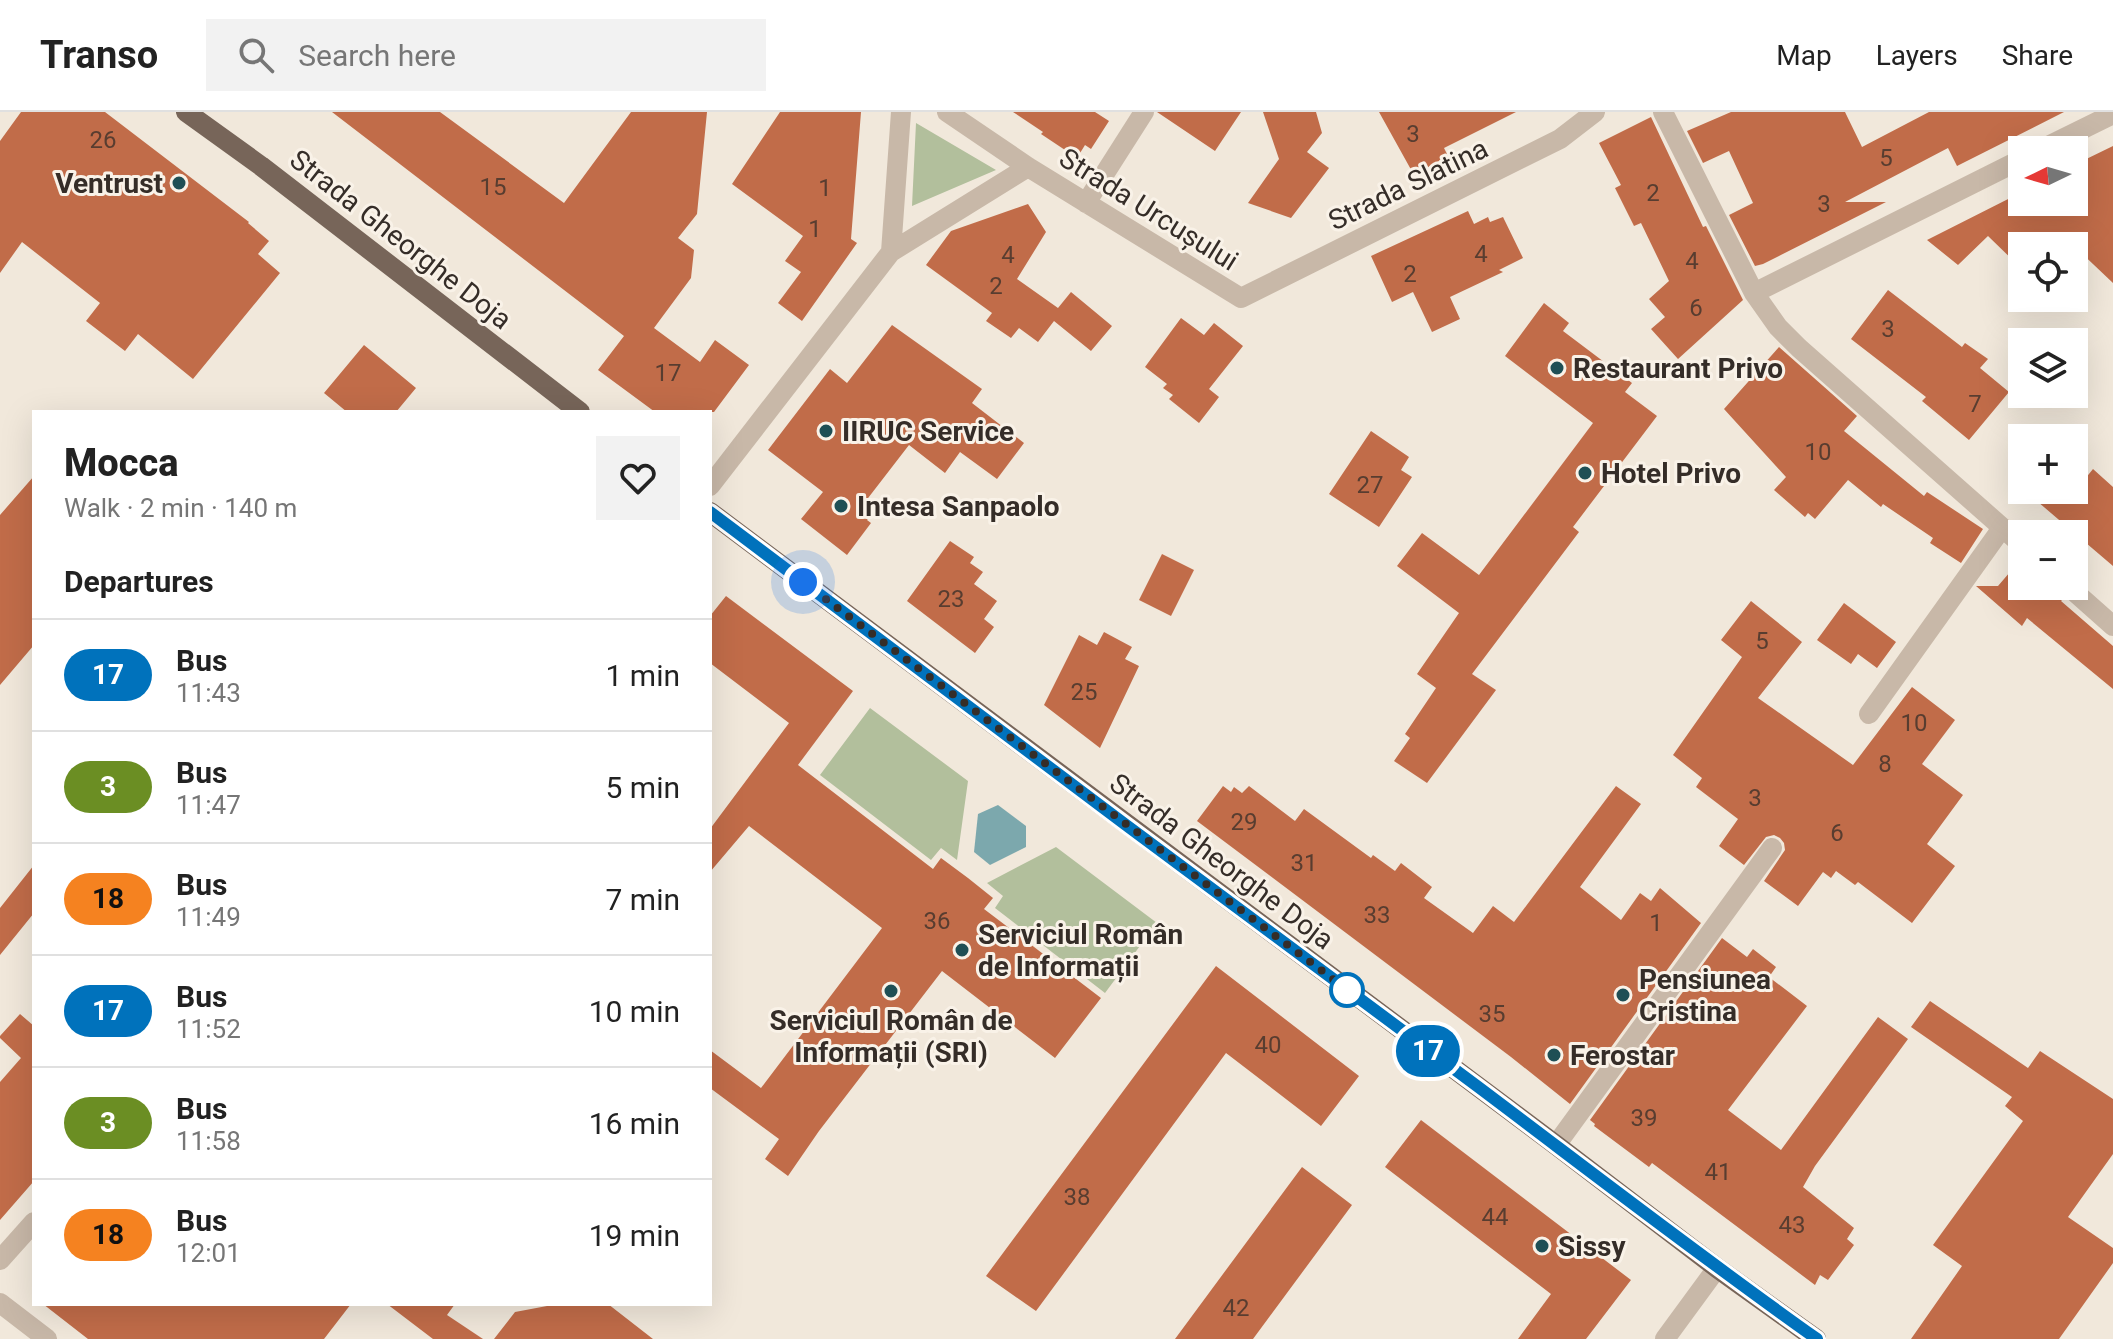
<!DOCTYPE html>
<meta charset="utf-8">
<style>
:root{--surface:#fff;--page:#f2f2f2;--text:#222;--muted:#767676;--line:#e0e0e0}
body{margin:0;font-family:Roboto,sans-serif;background:var(--page);color:var(--text);height:100vh;display:flex;flex-direction:column;font-size:30px;white-space:nowrap}
*{box-sizing:border-box;margin:0}
p{font-size:26px;color:var(--muted)}
.icon{flex:none;width:44px;height:44px;fill:none;stroke:currentColor;stroke-width:2;stroke-linecap:round;stroke-linejoin:round}
.map{position:relative;flex:1;overflow:hidden}
.side{position:absolute;left:32px;top:298px;width:680px;height:896px;display:flex;flex-direction:column;background:var(--surface);border-radius:0px;box-shadow:0 8px 32px #0002}
.side>*{flex:none}
.badge{padding:0 16px;border-radius:26px;font-size:28px;line-height:52px}
.needle{width:52px;rotate:265deg}
.buttons{position:absolute;left:2008px;top:24px;display:grid;gap:16px}
.buttons a{display:grid;place-items:center;width:80px;height:80px;border-radius:0px;background:var(--surface);box-shadow:0 8px 32px #0002;font-size:40px}
.you{position:absolute;width:40px;height:40px;margin:-20px;border:6px solid #fff;border-radius:50%;background:#1a73e8;box-shadow:0 0 0 12px #1a73e833}
.map>.badge{position:absolute;translate:-50% -50%;box-shadow:0 0 0 4px #fff}
h2{padding:0 32px;font-size:30px;line-height:72px}
.round{display:grid;place-items:center;flex:none;width:84px;height:84px;border-radius:0px;background:var(--page)}
.summary{display:flex;align-items:center;justify-content:space-between;height:136px;padding:0 32px}
h1{font-size:38px;font-weight:800;line-height:60px}
ul{padding:0;list-style:none}
li{display:flex;align-items:center;gap:24px;height:112px;padding:0 32px;border-top:2px solid var(--line)}
li div{flex:1}
li b{display:block;font-size:30px}
li em{font-style:normal}
li .badge{min-width:88px;font-weight:700;text-align:center}
header{display:flex;align-items:center;gap:48px;box-sizing:border-box;height:112px;padding:0 40px;background:var(--surface);border-bottom:2px solid var(--line)}
header strong{font-size:38px}
nav{display:flex;gap:44px;margin-inline-start:auto;font-size:28px}
.search{width:560px;height:72px;background:var(--page);display:flex;align-items:center;gap:20px;box-sizing:border-box;padding:0 28px;border-radius:0px;color:var(--muted);font-size:30px}
.map>svg:first-child{display:block}
</style>
<header>
<strong>Transo</strong>
<div class="search"><svg class="icon" aria-label="search" viewBox="0 0 24 24"><circle cx="10" cy="10" r="6"/><path d="M15 15l6 6"/></svg>Search here</div>
<nav><a>Map</a><a>Layers</a><a>Share</a></nav>
</header>
<div class="map">
<svg width="2113" height="1227" viewBox="0 0 2113 1227">
<rect width="100%" height="100%" fill="#f1e8db"/>
<!-- green -->
<path fill="#b2bf9c" d="M 916,11 L 996,58 L 912,94 Z
M 870,596 L 968,669 L 957,748 L 941,736 L 931,748 L 820,663 Z
M 1056,735 L 1157,811 L 1105,881 L 995,796 L 1003,784 L 987,771 Z"/>
<!-- water -->
<path fill="#7ca8ad" d="M 998,693 L 1026,714 L 1026,735 L 990,753 L 974,740 L 978,702 Z"/>
<!-- building -->
<path fill="#c16c49" d="M 21,0 L 105,0 L 249,110 L 248,111 L 269,129 L 258,142 L 280,161 L 193,267 L 138,222 L 125,239 L 86,209 L 100,191 L 22,130 L 0,161 L 0,29 Z
M 332,0 L 440,0 L 564,91 L 631,0 L 707,0 L 697,102 L 678,126 L 694,138 L 691,166 L 654,216 L 700,250 L 715,228 L 749,253 L 714,300 L 655,300 L 598,258 L 624,224 Z
M 780,0 L 861,0 L 851,127 L 857,131 L 802,209 L 778,191 L 801,160 L 785,149 L 803,124 L 732,72 Z
M 1013,0 L 1095,0 L 1109,9 L 1091,37 L 1085,33 L 1077,46 L 1041,22 L 1043,20 Z
M 1157,0 L 1241,0 L 1215,39 Z
M 1263,0 L 1316,0 L 1322,21 L 1307,40 L 1329,56 L 1291,106 L 1248,91 L 1279,47 Z
M 1379,0 L 1516,0 L 1444,36 L 1448,44 L 1414,63 Z
M 1731,0 L 1845,0 L 1862,35 L 1929,0 L 2064,0 L 1957,54 L 1948,36 L 1845,90 L 1886,90 L 1763,152 L 1755,154 L 1729,103 L 1753,91 L 1729,39 L 1703,51 L 1687,19 Z
M 1651,5 L 1703,115 L 1706,114 L 1743,188 L 1678,247 L 1651,217 L 1665,205 L 1649,187 L 1669,169 L 1641,111 L 1634,114 L 1615,76 L 1621,73 L 1599,31 Z
M 2113,34 L 2113,171 L 2074,134 L 2022,134 L 2022,157 L 1988,124 L 1958,153 L 1927,128 L 2022,80 L 2022,90 L 2074,90 L 2074,53 Z
M 1028,92 L 1046,120 L 1017,167 L 1058,196 L 1071,180 L 1112,214 L 1091,239 L 1054,209 L 1038,230 L 1019,216 L 1011,226 L 986,209 L 992,201 L 926,153 L 951,119 Z
M 1468,99 L 1474,112 L 1488,105 L 1490,110 L 1503,105 L 1523,146 L 1499,158 L 1503,160 L 1450,185 L 1460,207 L 1432,220 L 1413,180 L 1392,190 L 1371,144 Z
M 1888,178 L 1962,235 L 1965,231 L 1988,247 L 1980,256 L 2009,280 L 1969,328 L 1922,289 L 1926,285 L 1851,227 Z
M 1544,191 L 1569,211 L 1563,219 L 1632,271 L 1625,280 L 1657,304 L 1573,415 L 1579,420 L 1472,562 L 1496,578 L 1427,671 L 1394,649 L 1410,626 L 1405,622 L 1436,576 L 1417,562 L 1459,501 L 1397,454 L 1422,421 L 1479,463 L 1593,311 L 1505,244 Z
M 1181,206 L 1204,223 L 1214,211 L 1243,234 L 1209,277 L 1219,285 L 1199,311 L 1169,287 L 1173,283 L 1163,276 L 1167,272 L 1145,255 Z
M 892,213 L 982,277 L 972,291 L 1024,331 L 997,367 L 960,340 L 945,361 L 909,333 L 865,390 L 874,398 L 867,408 L 871,411 L 847,443 L 801,407 L 823,380 L 768,338 L 830,257 L 847,271 Z
M 364,233 L 416,276 L 396,300 L 347,300 L 324,281 Z
M 1779,235 L 1857,304 L 1844,319 L 1924,384 L 1927,380 L 1983,417 L 1961,451 L 1930,431 L 1933,426 L 1883,392 L 1881,395 L 1848,368 L 1815,407 L 1808,401 L 1805,405 L 1774,378 L 1786,365 L 1724,297 Z
M 1371,319 L 1409,345 L 1401,358 L 1412,365 L 1379,415 L 1329,382 Z
M 2093,357 L 2113,375 L 2113,454 L 2024,378 L 2076,378 Z
M 34,364 L 34,533 L 0,573 L 0,403 Z
M 950,429 L 974,445 L 970,451 L 983,460 L 974,472 L 997,489 L 984,507 L 994,515 L 975,541 L 907,489 Z
M 1162,442 L 1194,458 L 1171,504 L 1139,488 Z
M 2022,446 L 2022,474 L 2051,474 L 2063,487 L 2061,489 L 2113,534 L 2113,577 L 2027,506 L 2022,514 L 1976,474 L 1998,474 Z
M 726,484 L 853,579 L 798,653 L 933,757 L 941,746 L 968,766 L 993,786 L 984,797 L 1101,886 L 1055,946 L 942,859 L 819,1019 L 788,1064 L 765,1047 L 779,1027 L 710,976 L 710,938 L 761,976 L 882,816 L 749,714 L 710,760 L 710,717 L 789,611 L 710,551 L 710,504 Z
M 1751,489 L 1802,530 L 1758,586 L 1853,653 L 1912,575 L 1955,608 L 1922,652 L 1963,683 L 1927,732 L 1955,754 L 1912,811 L 1858,770 L 1855,773 L 1836,759 L 1831,766 L 1823,760 L 1798,794 L 1764,769 L 1785,738 L 1784,731 L 1780,726 L 1774,723 L 1766,725 L 1744,753 L 1719,734 L 1738,707 L 1696,675 L 1702,666 L 1673,643 L 1742,545 L 1721,528 Z
M 1844,491 L 1896,530 L 1877,556 L 1858,542 L 1851,552 L 1817,528 Z
M 1104,520 L 1132,535 L 1125,547 L 1139,554 L 1100,636 L 1044,593 L 1079,523 L 1097,533 Z
M 1223,674 L 1231,680 L 1234,675 L 1242,681 L 1249,674 L 1295,709 L 1304,697 L 1371,746 L 1373,743 L 1395,759 L 1401,751 L 1432,775 L 1424,786 L 1473,821 L 1493,794 L 1514,810 L 1616,674 L 1641,692 L 1580,775 L 1621,808 L 1640,781 L 1651,789 L 1660,776 L 1701,811 L 1570,992 L 1511,945 L 1197,709 Z
M 34,753 L 34,801 L 0,843 L 0,796 Z
M 1722,826 L 1747,845 L 1753,837 L 1776,855 L 1769,865 L 1807,894 L 1728,998 L 1781,1038 L 1878,905 L 1908,927 L 1815,1054 L 1803,1075 L 1854,1116 L 1847,1127 L 1854,1133 L 1828,1168 L 1820,1163 L 1815,1173 L 1652,1051 L 1649,1055 L 1594,1014 L 1595,1012 L 1590,1008 Z
M 1216,854 L 1359,964 L 1321,1014 L 1226,941 L 1036,1199 L 986,1164 Z
M 1930,889 L 2028,956 L 2040,939 L 2113,987 L 2113,1042 L 2068,1105 L 2113,1136 L 2113,1151 L 2059,1227 L 1911,1227 L 1962,1154 L 1933,1133 L 2023,1009 L 2005,994 L 2012,985 L 1911,915 Z
M 20,902 L 34,914 L 34,1069 L 0,1108 L 0,970 L 21,946 L 0,926 L 0,924 Z
M 1421,1008 L 1631,1168 L 1586,1227 L 1518,1227 L 1551,1182 L 1385,1055 Z
M 1302,1055 L 1352,1093 L 1253,1227 L 1175,1227 Z
M 43,1192 L 351,1192 L 324,1227 L 88,1227 Z
M 387,1192 L 455,1192 L 447,1203 L 483,1227 L 433,1227 Z
M 549,1192 L 608,1192 L 653,1227 L 494,1227 L 515,1200 L 547,1194 Z"/>
<g fill="none" stroke-linecap="round" stroke-linejoin="round">
<!-- minor -->
<path stroke="#c8b8a8" stroke-width="20" d="M 947,0 L 1028,55 L 1241,186 L 1560,27 L 1595,0
M 1663,0 L 1754,181 L 1778,215 L 1799,236 L 2022,433
M 2040,38 L 2113,2
M 1086,91 L 1144,0
M 891,140 L 901,0
M 1754,181 L 2022,47
M 710,374 L 891,140 L 1028,55
M 2068,474 L 2113,514
M 1869,602 L 2002,416
M 1556,1033 L 1772,736
M 0,1148 L 34,1110
M 1665,1227 L 1717,1156"/>
<!-- tertiary -->
<path stroke="#c8b8a8" stroke-width="20" d="M 0,1191 L 47,1227"/>
<!-- primary -->
<path stroke="#776559" stroke-width="20" d="M 186,0 L 261,54 L 580,300
M 710,400 L 1556,1033 L 1717,1156 L 1816,1227"/>
</g>
<g fill="none" stroke-linecap="round" stroke-linejoin="round">
<!-- line casing -->
<g stroke="#fff" stroke-width="18">
<path id="line" d="M 710,400 C 965,593 1220,784 1477,974 C 1590,1059 1701,1145 1817,1227"/>
</g>
<!-- line -->
<use href="#line" stroke="#0072bc" stroke-width="12"/>
<!-- walk -->
<path stroke="#352d28" stroke-width="8" stroke-dasharray="0 14.4" d="M 803,470 L 1357,885 L 1347,878"/>
</g>
<!-- markers -->
<g fill="#1f4f55" stroke="#f9f2e8" stroke-width="3">
<circle cx="179" cy="71" r="8"/>
<circle cx="1557" cy="256" r="8"/>
<circle cx="826" cy="319" r="8"/>
<circle cx="1585" cy="361" r="8"/>
<circle cx="841" cy="394" r="8"/>
<circle cx="962" cy="838" r="8"/>
<circle cx="891" cy="879" r="8"/>
<circle cx="1623" cy="883" r="8"/>
<circle cx="1554" cy="943" r="8"/>
<circle cx="1542" cy="1134" r="8"/>
</g>
<circle fill="#fff" stroke="#0072bc" stroke-width="4" cx="1347" cy="878" r="16"/>
<g text-anchor="middle" stroke-width="6" stroke-linejoin="round" paint-order="stroke">
<!-- number labels -->
<g font-size="24" fill="#583d30">
<text x="1413" y="30">3</text>
<text x="103" y="36">26</text>
<text x="1886" y="54">5</text>
<text x="493" y="83">15</text>
<text x="825" y="84">1</text>
<text x="1653" y="89">2</text>
<text x="1824" y="100">3</text>
<text x="815" y="125">1</text>
<text x="1481" y="150">4</text>
<text x="1008" y="151">4</text>
<text x="1692" y="157">4</text>
<text x="1410" y="170">2</text>
<text x="996" y="182">2</text>
<text x="1696" y="204">6</text>
<text x="1888" y="225">3</text>
<text x="668" y="269">17</text>
<text x="1975" y="300">7</text>
<text x="1818" y="348">10</text>
<text x="1370" y="381">27</text>
<text x="951" y="495">23</text>
<text x="1762" y="537">5</text>
<text x="1084" y="588">25</text>
<text x="1914" y="619">10</text>
<text x="1885" y="660">8</text>
<text x="1755" y="694">3</text>
<text x="1244" y="718">29</text>
<text x="1837" y="729">6</text>
<text x="1304" y="759">31</text>
<text x="1377" y="811">33</text>
<text x="937" y="817">36</text>
<text x="1656" y="819">1</text>
<text x="1492" y="910">35</text>
<text x="1268" y="941">40</text>
<text x="1644" y="1014">39</text>
<text x="1718" y="1068">41</text>
<text x="1077" y="1093">38</text>
<text x="1495" y="1113">44</text>
<text x="1792" y="1121">43</text>
<text x="1236" y="1204">42</text>
</g>
<!-- poi labels -->
<g font-size="28" font-weight="bold" fill="#352d28" stroke="#f9f2e8" text-anchor="start">
<text x="163" y="81" text-anchor="end">Ventrust</text>
<text x="1573" y="266">Restaurant Privo</text>
<text x="842" y="329">IIRUC Service</text>
<text x="1601" y="371">Hotel Privo</text>
<text x="857" y="404">Intesa Sanpaolo</text>
<text x="978" y="832">Serviciul Român<tspan x="978" dy="32">de Informații</tspan></text>
<text x="1639" y="877">Pensiunea<tspan x="1639" dy="32">Cristina</tspan></text>
<text x="891" y="918" text-anchor="middle">Serviciul Român de<tspan x="891" dy="32">Informații (SRI)</tspan></text>
<text x="1570" y="953">Ferostar</text>
<text x="1558" y="1144">Sissy</text>
</g>
<!-- street labels -->
<g font-size="28" fill="#352d28" stroke="#f9f2e8">
<text transform="translate(1408 72) rotate(-26)" y="10">Strada Slatina</text>
<text transform="translate(1149 97) rotate(32)" y="10">Strada Urcușului</text>
<text transform="translate(401 127) rotate(38)" y="10">Strada Gheorghe Doja</text>
<text transform="translate(1222 749) rotate(37)" y="10">Strada Gheorghe Doja</text>
</g>
</g>
</svg>
<div class="buttons">
<a><svg class="needle" viewBox="-14 -14 28 28"><path d="M0-13l5 13h-10z" fill="#e53935"/><path d="M0 13l5-13h-10z" fill="#767676"/></svg></a>
<a><svg class="icon" aria-label="locate" viewBox="0 0 24 24"><circle cx="12" cy="12" r="6"/><path d="M12 2v4M12 18v4M2 12h4M18 12h4"/></svg></a>
<a><svg class="icon" aria-label="layers" viewBox="0 0 24 24"><path d="M12 4l9 5-9 5-9-5zM3 14l9 5 9-5"/></svg></a>
<a>+</a>
<a>−</a>
</div>
<div class="you" style="left:803px;top:470px"></div>
<b class="badge" style="left:1428px;top:939px;background:#0072bc;color:#fff">17</b>
<section class="side">
<div class="summary"><div><h1>Mocca</h1><p>Walk · 2 min · 140 m</p></div><a class="round"><svg class="icon" aria-label="heart" viewBox="0 0 24 24"><path d="M12 20l-8-8c-3-5 5-10 8-4 3-6 11-1 8 4z"/></svg></a></div>
<h2>Departures</h2>
<ul>
<li><span class="badge" style="background:#0072bc;color:#fff">17</span><div><b>Bus</b><p>11:43</p></div><em>1 min</em></li>
<li><span class="badge" style="background:#6b8e23;color:#fff">3</span><div><b>Bus</b><p>11:47</p></div><em>5 min</em></li>
<li><span class="badge" style="background:#f58220;color:#111">18</span><div><b>Bus</b><p>11:49</p></div><em>7 min</em></li>
<li><span class="badge" style="background:#0072bc;color:#fff">17</span><div><b>Bus</b><p>11:52</p></div><em>10 min</em></li>
<li><span class="badge" style="background:#6b8e23;color:#fff">3</span><div><b>Bus</b><p>11:58</p></div><em>16 min</em></li>
<li><span class="badge" style="background:#f58220;color:#111">18</span><div><b>Bus</b><p>12:01</p></div><em>19 min</em></li>
</ul>
</section>
</div>
